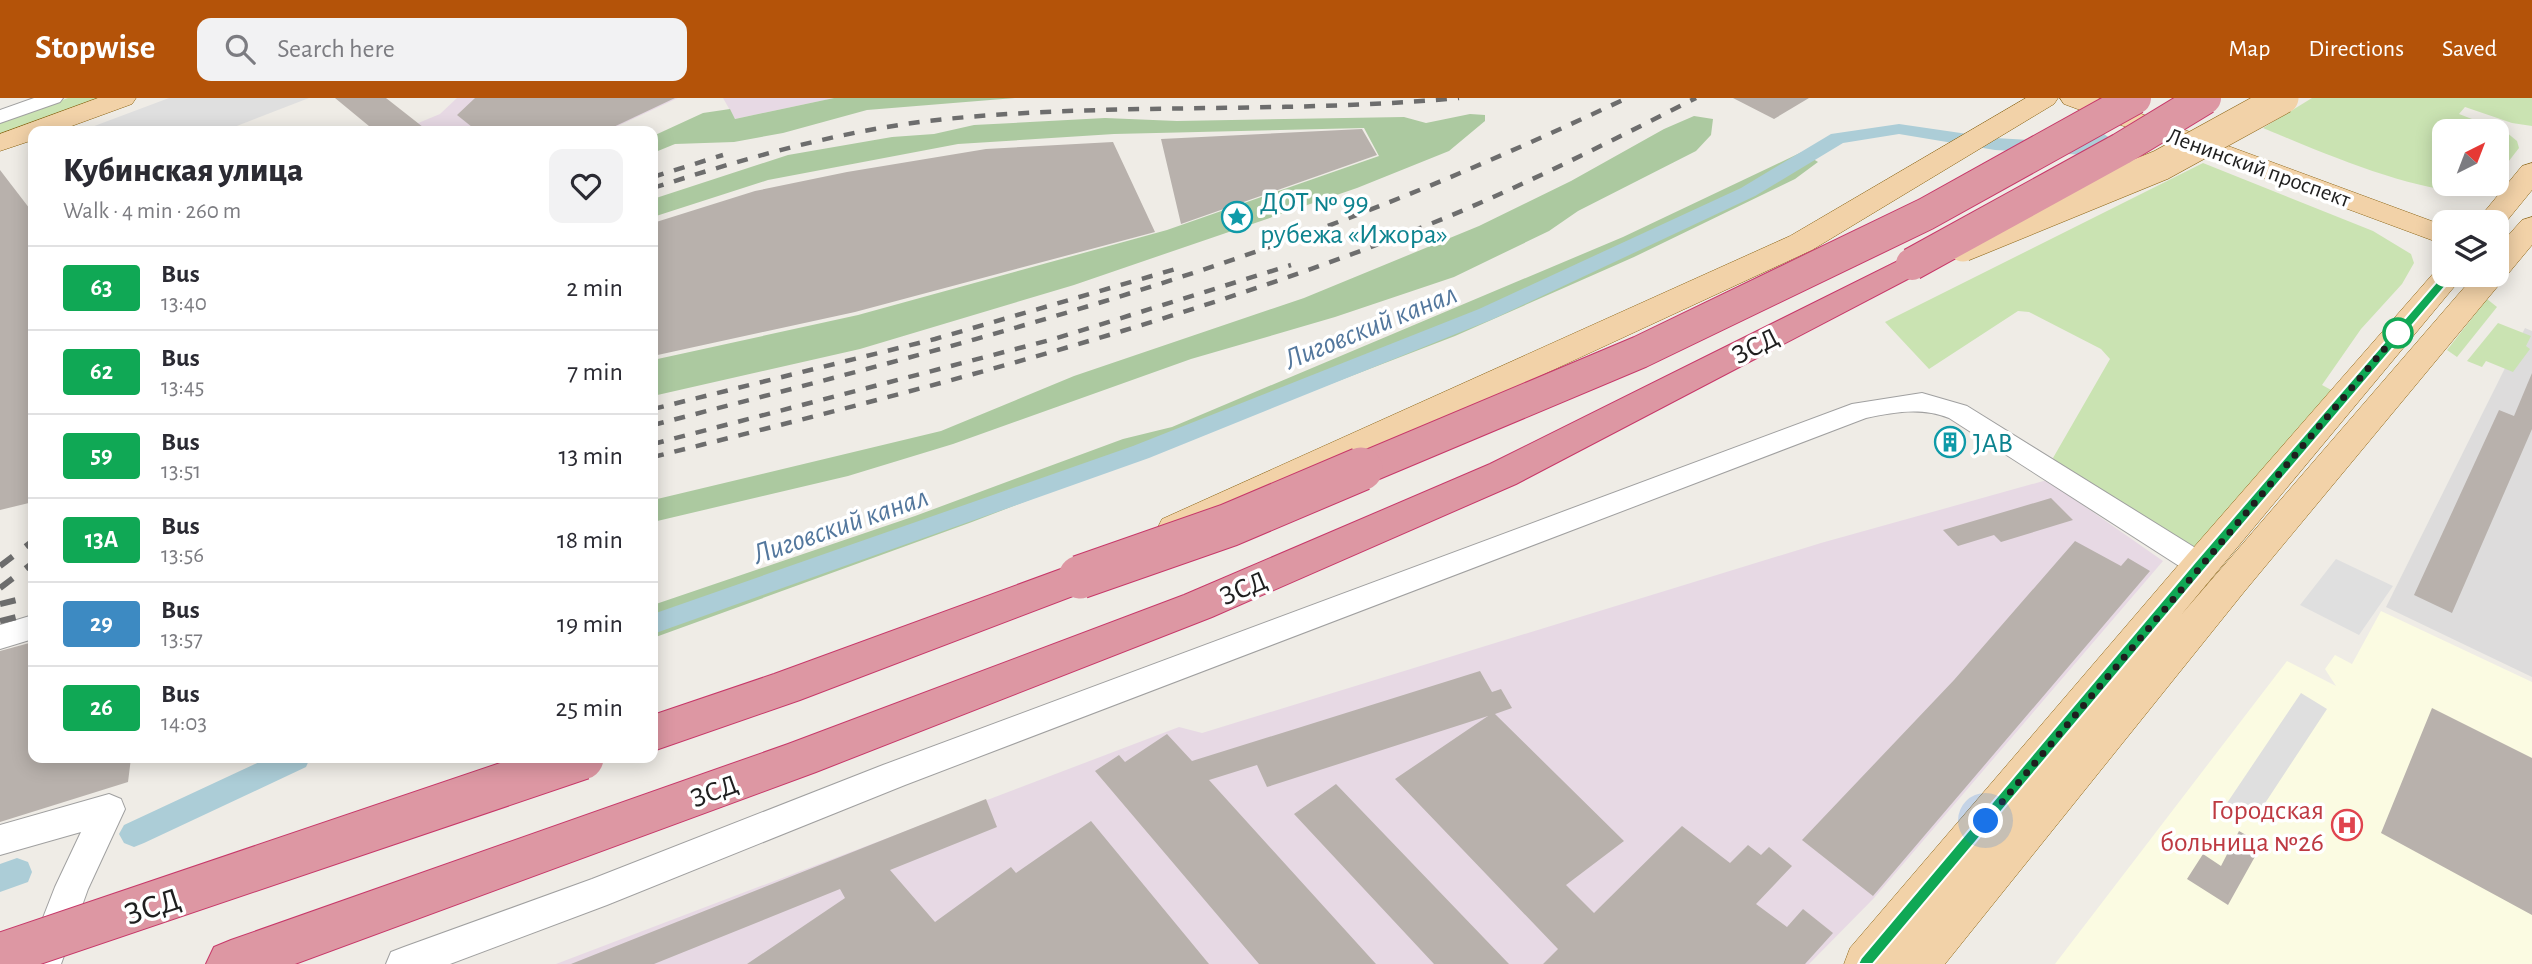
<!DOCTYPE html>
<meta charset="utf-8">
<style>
:root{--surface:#fff;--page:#f2f2f3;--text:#2b2b33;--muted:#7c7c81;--line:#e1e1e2;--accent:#b45309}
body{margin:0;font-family:"Alegreya Sans",sans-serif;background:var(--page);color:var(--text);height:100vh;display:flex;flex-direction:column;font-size:26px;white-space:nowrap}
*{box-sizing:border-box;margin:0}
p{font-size:23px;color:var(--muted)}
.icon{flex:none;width:38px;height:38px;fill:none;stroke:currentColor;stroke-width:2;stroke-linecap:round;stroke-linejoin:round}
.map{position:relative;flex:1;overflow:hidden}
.details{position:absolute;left:28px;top:28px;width:630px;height:637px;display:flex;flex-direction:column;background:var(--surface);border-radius:14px;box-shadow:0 4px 18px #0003}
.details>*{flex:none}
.badge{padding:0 14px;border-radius:5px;font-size:24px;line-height:46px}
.needle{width:46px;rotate:42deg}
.buttons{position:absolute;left:2432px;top:21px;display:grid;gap:14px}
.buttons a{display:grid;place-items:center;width:77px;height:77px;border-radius:14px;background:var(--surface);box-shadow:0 4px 18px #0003;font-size:35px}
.you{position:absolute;width:35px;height:35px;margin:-18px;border:5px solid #fff;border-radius:50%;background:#1a73e8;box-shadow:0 0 0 10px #1a73e833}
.map>.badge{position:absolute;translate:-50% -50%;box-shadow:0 0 0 4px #fff}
.round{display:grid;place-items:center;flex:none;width:74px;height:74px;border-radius:14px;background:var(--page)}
.summary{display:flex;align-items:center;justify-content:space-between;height:119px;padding:0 35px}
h1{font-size:33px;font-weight:800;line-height:52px}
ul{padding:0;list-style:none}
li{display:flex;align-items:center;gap:21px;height:84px;padding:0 35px;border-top:2px solid var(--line)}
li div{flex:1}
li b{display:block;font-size:26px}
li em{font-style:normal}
li .badge{min-width:77px;font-weight:700;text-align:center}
header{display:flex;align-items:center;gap:42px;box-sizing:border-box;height:98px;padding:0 35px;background:var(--accent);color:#fff}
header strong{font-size:33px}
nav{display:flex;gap:38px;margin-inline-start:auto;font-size:24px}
.search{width:490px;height:63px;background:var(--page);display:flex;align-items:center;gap:18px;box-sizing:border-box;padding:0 24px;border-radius:14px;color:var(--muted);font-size:26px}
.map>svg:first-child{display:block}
</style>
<header>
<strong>Stopwise</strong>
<div class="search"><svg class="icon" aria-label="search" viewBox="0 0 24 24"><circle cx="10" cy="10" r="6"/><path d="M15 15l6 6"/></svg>Search here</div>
<nav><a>Map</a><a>Directions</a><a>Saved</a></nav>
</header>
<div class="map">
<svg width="2532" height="866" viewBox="0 0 2532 866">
<rect width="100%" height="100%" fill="#efece6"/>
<!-- residential -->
<path fill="#dddcdc" d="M 2525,230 L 2532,233 L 2532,579 L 2386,509 Z"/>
<!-- industrial -->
<path fill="#e7d9e4" d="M 457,0 L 678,0 L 607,33 L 399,33 L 440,16 Z
M 723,0 L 834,0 L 735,21 Z
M 2047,382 L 2163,463 L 1874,800 L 1809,866 L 556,866 L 1179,629 L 1202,635 L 1821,445 Z"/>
<!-- education -->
<path fill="#fbfbe2" d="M 2381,513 L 2532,584 L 2532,866 L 2055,866 L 2287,563 L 2336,588 L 2325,571 L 2335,557 L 2352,566 Z"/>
<!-- grass -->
<path fill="#cae3b2" d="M 68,0 L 105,0 L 0,39 L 0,25 Z
M 2312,0 L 2532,0 L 2532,28 L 2512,25 L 2465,9 L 2459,16 L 2506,34 L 2517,43 L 2519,50 L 2498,77 L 2497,33 L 2445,33 L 2445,86 L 2481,86 C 2451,113 2300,45 2263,30 Z
M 2203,65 L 2373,133 L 2411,156 L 2414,165 L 2402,186 L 2361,231 L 2322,287 L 2333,293 L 2192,455 L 2060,370 L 2053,360 L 2110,261 L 2101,251 L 2029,214 L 2018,213 L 1929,271 L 1885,224 Z
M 2487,201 L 2497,209 L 2457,259 L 2447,252 Z
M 2498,225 L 2531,238 L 2526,248 L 2530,251 L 2513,274 L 2486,263 L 2482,269 L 2467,263 Z"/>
<!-- forest -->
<path fill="#acc9a0" d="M 834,0 L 1015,0 L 867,12 L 783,35 L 734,44 L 675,46 L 653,55 L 653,38 L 703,15 L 730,11 L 735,21 Z
M 1470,16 L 1485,17 L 1485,23 L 1449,53 L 1357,90 L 1074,187 L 860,251 L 653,298 L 653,262 L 858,217 L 1167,132 L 1379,58 L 1364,30 L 1114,36 L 958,46 L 768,82 L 653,119 L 653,101 L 788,57 L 892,39 L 934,36 L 974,27 L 1105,20 L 1177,23 L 1404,19 L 1426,25 Z
M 1694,18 L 1713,21 L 1711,37 L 1696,53 L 1578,113 L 1549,133 L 1454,179 L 1335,219 L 1191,261 L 953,346 L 848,378 L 653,424 L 653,402 L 941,333 L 1074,278 L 1304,200 L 1479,128 L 1571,83 L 1664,31 Z
M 1802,54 L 1818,64 L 1795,81 L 1634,159 L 1455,238 L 972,424 L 653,540 L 653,507 L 915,418 L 1123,341 L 1172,329 L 1623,139 Z"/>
<!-- parking -->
<path fill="#dfdfdf" d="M 169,0 L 309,0 L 224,33 L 81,33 Z
M 2336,461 L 2393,488 L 2359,537 L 2300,507 Z
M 2301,595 L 2327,611 L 2254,722 L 2227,705 Z"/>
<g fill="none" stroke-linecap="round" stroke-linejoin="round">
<!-- canal -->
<path fill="#accdd7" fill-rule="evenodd" d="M 1899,26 L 1995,40 L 2082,45 L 2104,36 L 2113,42 L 2085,57 L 1995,52 L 1899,36 L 1843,45 L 1755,98 L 1493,221 L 1149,360 L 653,536 L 653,516 L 1133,348 L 1479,211 L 1741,90 L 1831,36 Z
M 268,660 L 310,660 L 306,669 L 144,745 L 134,749 L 124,745 L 119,736 L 124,727 Z
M 17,760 L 28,764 L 32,774 L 28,784 L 0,794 L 0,766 Z"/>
</g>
<!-- building -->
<path fill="#b8b1ac" d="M 335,0 L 386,0 L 428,33 L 375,33 Z
M 475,0 L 675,0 L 605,33 L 477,33 L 457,17 Z
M 1733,0 L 1809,0 L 1774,21 Z
M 1362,31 L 1377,57 L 1181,126 L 1161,41 Z
M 1113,44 L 1155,134 L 855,214 L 653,258 L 653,125 L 755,93 L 847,74 L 986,51 Z
M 0,72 L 33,115 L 33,404 L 0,412 Z
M 2532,275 L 2532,331 L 2452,515 L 2414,497 L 2499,312 L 2514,318 Z
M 2051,400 L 2073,422 L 2001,444 L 1994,437 L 1958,448 L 1943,432 Z
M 2075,443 L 2121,468 L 2128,460 L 2150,473 L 1873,798 L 1802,742 L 1954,582 Z
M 33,544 L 33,660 L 131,660 L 128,684 L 0,724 L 0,553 Z
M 1480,573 L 1492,594 L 1501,591 L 1512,610 L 1495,616 L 1624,743 L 1566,787 L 1594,815 L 1682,728 L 1730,765 L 1748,747 L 1761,757 L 1769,749 L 1792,768 L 1756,806 L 1787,829 L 1803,811 L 1833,835 L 1805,866 L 1543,866 L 1558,851 L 1395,681 L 1488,618 L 1267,689 L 1257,667 L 1209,682 L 1376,866 L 1259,866 L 1095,673 L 1119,657 L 1125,664 L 1167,636 L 1192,663 Z
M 2432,610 L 2532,660 L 2532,817 L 2381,735 Z
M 1336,686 L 1509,866 L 1434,866 L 1294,716 Z
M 986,701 L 997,729 L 890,772 L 935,824 L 1011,769 L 1016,775 L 1091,723 L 1209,866 L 747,866 L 845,800 L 840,791 L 654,866 L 571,866 Z
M 2239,733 L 2262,746 L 2228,807 L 2187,781 L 2203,756 L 2221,768 Z"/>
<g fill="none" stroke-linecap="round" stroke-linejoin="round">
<!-- minor casing -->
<g stroke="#a0a0a0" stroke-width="2">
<path id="minor" d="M 34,0 L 63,0 L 60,4 L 0,25 L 0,12 Z
M 1922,295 L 1967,308 L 2210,459 L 2214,467 L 2210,475 L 2200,478 L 2190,475 L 1949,320 C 1921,309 1895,314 1866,320 L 905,687 L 607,807 L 450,866 L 386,866 L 391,854 L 404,849 L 592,781 L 883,667 L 1852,306 Z
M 33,517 L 33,541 L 0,551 L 0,527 Z
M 109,696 L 121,701 L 125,711 L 88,791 L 61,866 L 25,866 L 55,789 L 81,734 L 0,757 L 0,727 Z"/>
</g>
<!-- major casing -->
<g stroke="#896211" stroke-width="1">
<path id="major" d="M 98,0 L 136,0 L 132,6 L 58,33 L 33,33 L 33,42 L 0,53 L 0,36 Z
M 2026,0 L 2058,0 L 2054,6 L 1812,152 L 1188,441 L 1175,445 L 1162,441 L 1157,431 L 1162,421 L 1790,138 Z
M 2060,0 L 2098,0 L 2445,128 L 2445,147 L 2064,6 Z
M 2532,65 L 2532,92 L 2501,130 L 2497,131 L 2497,124 L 2476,124 L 2522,68 Z
M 2532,119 L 2532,147 L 2244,494 L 1945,866 L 1844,866 L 1850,850 L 2187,457 L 2438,170 L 2445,168 L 2445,177 L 2464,177 L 2181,517 L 2475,177 L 2497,177 L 2497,150 L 2522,122 Z"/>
</g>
<!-- highway casing -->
<g stroke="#c73869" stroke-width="2">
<path id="highway" d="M 1912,156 L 1923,159 L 1928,166 L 1923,173 L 1516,386 L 1212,519 L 816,674 L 295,866 L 206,866 L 214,849 L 231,842 L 788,646 L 1184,497 L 1490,366 Z
M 1080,464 L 1094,468 L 1100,479 L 1094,490 L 800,602 L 653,653 L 653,617 L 774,576 Z"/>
</g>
<!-- minor -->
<use href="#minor" fill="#fff" fill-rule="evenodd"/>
<!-- major -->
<use href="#major" fill="#f2d2a8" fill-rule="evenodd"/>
<!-- highway -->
<use href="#highway" fill="#dd97a3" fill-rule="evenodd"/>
<!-- rail-far1 -->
<path stroke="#6d6d6d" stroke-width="4.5" stroke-dasharray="11 11" stroke-linecap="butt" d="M 653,79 L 723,57
M 653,90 C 749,59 846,31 946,21 C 1117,4 1288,16 1459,0
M 653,311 L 935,241 L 1179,170
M 653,327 C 861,273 1069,220 1272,148 C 1393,106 1510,55 1627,0
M 653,346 L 1054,241 L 1291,167
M 653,359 C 921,292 1189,224 1445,120 C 1531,84 1613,42 1696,0"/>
<!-- rail -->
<path stroke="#6d6d6d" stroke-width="6" stroke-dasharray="16 16" stroke-linecap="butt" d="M 0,468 L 33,443
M 0,490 L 33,465
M 0,506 L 33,498
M 0,523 L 33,515"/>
<!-- major-bridge casing -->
<g stroke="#896211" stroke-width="32" stroke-linecap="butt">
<path id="major-bridge" d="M 1963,148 L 2161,67 L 2283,0"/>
</g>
<!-- highway-bridge-far1 casing -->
<g stroke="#c73869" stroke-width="34" stroke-linecap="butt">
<path id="highway-bridge-far1" d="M 1912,166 L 2121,51 L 2205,0
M 1357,373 L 1640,254 L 1926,116 L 2135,0"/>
</g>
<!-- highway-bridge casing -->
<g stroke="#c73869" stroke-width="45" stroke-linecap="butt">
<path id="highway-bridge" d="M 1080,479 L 1229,427 L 1361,371
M 0,857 L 582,660"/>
</g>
<!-- major-bridge -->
<use href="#major-bridge" stroke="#f2d2a8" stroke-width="31"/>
<!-- highway-bridge-far1 -->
<use href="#highway-bridge-far1" stroke="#dd97a3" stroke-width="32"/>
<!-- highway-bridge -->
<use href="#highway-bridge" stroke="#dd97a3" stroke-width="43"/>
</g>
<!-- line -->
<path fill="#10a855" stroke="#fff" stroke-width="2" d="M 2445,174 L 2455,177 L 2205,471 L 1873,866 L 1858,866 L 1861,860 L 2195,464 Z"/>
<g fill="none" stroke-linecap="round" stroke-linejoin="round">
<!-- walk -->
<path stroke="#1f1f1f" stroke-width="7" stroke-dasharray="0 12.6" d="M 1986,723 L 2398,235"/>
</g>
<!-- icons -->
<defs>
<g id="sight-ring" transform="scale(1.575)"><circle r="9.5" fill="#fff" stroke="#0f9aa8" stroke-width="1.5"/><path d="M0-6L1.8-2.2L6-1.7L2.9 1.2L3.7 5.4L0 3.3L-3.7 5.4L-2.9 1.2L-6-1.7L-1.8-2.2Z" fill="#0f9aa8"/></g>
<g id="building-ring" transform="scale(1.575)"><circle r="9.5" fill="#fff" stroke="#0f9aa8" stroke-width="1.5"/><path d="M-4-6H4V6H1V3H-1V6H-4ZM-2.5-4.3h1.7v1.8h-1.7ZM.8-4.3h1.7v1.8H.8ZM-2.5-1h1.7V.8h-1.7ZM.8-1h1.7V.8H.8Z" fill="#0f9aa8"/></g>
<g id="hospital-ring" transform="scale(1.575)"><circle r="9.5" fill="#fff" stroke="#e0444e" stroke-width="1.5"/><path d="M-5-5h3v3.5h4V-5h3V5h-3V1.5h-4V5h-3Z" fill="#e0444e"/></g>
</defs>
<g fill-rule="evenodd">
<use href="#sight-ring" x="1237" y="119"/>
<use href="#building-ring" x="1950" y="344"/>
<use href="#hospital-ring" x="2347" y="727"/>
</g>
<!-- markers -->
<circle fill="#fff" stroke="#10a855" stroke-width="3.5" cx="2398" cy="235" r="14"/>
<g text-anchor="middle" stroke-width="7" stroke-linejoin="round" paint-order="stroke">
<!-- far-street labels -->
<g font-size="23" fill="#1f1f1f" stroke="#fff">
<text transform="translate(2259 69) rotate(20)" y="8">Ленинский проспект</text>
</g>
<!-- culture labels -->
<g font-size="28" fill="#0d838f" stroke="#fff" text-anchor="start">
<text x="1260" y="113">ДОТ № 99<tspan x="1260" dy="32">рубежа «Ижора»</tspan></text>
<text x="1973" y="354">JAB</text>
</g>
<!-- street labels -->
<g font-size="28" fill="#1f1f1f" stroke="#fff">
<text transform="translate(1755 247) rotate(-27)" y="10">ЗСД</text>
<text transform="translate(1243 489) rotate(-23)" y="10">ЗСД</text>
<text transform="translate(714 692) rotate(-20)" y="10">ЗСД</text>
</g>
<!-- health labels -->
<g font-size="28" fill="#be3a42" stroke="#fff" text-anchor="end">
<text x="2324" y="721">Городская<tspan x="2324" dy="32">больница №26</tspan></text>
</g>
<!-- water labels -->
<g font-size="30" font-style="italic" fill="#53779d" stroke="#fff">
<text transform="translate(1370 228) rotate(-22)" y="10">Лиговский канал</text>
<text transform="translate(840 427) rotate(-19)" y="10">Лиговский канал</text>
</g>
<!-- near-street labels -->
<g font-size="33" fill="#1f1f1f" stroke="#fff">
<text transform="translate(152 807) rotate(-18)" y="12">ЗСД</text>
</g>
</g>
</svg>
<div class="buttons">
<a><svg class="needle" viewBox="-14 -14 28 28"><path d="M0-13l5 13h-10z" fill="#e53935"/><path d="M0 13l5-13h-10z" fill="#7c7c81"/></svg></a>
<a><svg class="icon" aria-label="layers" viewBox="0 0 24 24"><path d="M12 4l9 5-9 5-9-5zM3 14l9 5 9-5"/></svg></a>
</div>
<div class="you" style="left:1986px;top:723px"></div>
<section class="details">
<div class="summary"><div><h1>Кубинская улица</h1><p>Walk · 4 min · 260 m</p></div><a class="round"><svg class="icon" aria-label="heart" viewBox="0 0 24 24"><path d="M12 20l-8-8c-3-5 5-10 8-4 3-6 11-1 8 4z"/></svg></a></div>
<ul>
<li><span class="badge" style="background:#10a855;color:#fff">63</span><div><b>Bus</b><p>13:40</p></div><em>2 min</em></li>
<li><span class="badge" style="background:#10a855;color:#fff">62</span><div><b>Bus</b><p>13:45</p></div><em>7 min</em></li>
<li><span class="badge" style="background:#10a855;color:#fff">59</span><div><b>Bus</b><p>13:51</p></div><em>13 min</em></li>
<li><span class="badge" style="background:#10a855;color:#fff">13А</span><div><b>Bus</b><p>13:56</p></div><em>18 min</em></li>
<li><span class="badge" style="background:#3d8ac2;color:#fff">29</span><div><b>Bus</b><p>13:57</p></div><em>19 min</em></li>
<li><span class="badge" style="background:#10a855;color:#fff">26</span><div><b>Bus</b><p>14:03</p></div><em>25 min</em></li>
</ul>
</section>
</div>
